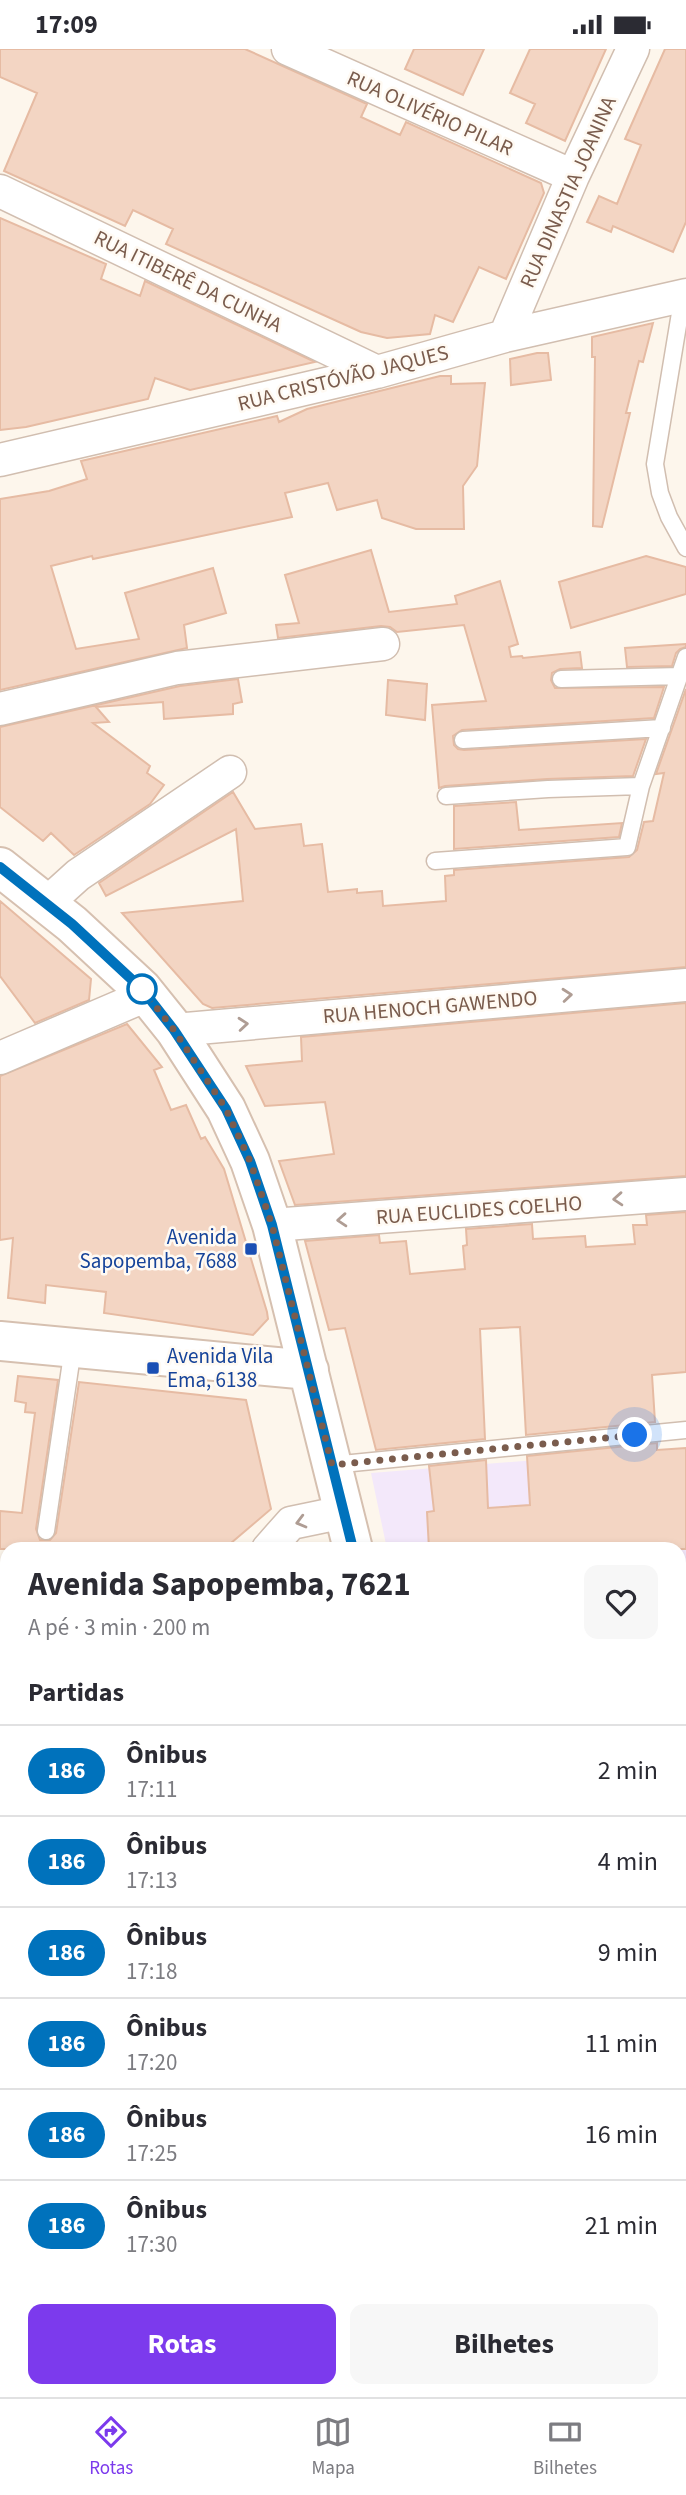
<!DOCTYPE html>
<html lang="pt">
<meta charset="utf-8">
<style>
:root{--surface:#fff;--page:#f7f7f7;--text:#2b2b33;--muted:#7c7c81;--line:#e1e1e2;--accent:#7c3aed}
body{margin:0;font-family:"Source Sans 3",sans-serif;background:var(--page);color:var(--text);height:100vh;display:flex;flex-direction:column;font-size:26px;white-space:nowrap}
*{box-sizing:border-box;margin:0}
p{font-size:23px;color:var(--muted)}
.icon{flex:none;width:38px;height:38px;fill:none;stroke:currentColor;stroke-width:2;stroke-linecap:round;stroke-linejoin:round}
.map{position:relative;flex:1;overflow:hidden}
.details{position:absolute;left:0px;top:1493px;width:686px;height:856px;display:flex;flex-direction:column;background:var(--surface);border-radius:21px 21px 0 0;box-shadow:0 4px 10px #0003}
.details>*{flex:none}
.badge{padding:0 14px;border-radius:23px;font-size:24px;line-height:46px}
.you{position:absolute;width:35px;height:35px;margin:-18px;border:5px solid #fff;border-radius:50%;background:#1a73e8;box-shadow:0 0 0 10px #1a73e833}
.map>.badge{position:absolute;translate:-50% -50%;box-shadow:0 0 0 4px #fff}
h2{padding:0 28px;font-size:26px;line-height:63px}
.round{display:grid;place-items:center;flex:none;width:74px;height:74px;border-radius:14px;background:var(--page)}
.headline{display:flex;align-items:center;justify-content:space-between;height:119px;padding:0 28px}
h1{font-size:33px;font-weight:700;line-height:52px}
.button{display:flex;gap:14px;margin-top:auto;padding:14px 28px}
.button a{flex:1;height:80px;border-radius:14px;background:var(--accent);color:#fff;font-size:28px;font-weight:700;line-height:80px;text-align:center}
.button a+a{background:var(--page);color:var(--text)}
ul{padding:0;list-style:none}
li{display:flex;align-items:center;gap:21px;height:91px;padding:0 28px;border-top:2px solid var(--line)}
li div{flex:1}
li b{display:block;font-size:26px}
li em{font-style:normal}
li .badge{min-width:77px;font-weight:700;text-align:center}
.status{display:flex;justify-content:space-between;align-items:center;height:49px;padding:0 35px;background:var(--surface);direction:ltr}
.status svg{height:19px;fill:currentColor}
.tabs{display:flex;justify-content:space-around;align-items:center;height:98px;border-top:2px solid var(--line);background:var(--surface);font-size:19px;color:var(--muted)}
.tabs a{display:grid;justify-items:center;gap:4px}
.tabs .selected{color:var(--accent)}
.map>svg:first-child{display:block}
</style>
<div class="status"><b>17:09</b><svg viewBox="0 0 49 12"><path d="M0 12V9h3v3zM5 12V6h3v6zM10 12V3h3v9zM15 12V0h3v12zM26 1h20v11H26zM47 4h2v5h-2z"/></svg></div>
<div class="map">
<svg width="686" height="2348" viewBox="0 0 686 2348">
<rect width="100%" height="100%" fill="#fdf6ec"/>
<!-- commercial -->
<path fill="#fde8e0" d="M 679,2058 L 686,2058 L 686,2248 L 679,2247 Z"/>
<!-- education -->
<path fill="#f3e8fa" d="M 686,1399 L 686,1562 L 679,1562 L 679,1500 L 387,1500 L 371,1424 Z"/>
<!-- building -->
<path fill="#f3d5c3" stroke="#e6bba3" stroke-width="2" d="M 0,0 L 245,0 L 367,55 L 361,68 L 400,86 L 406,73 L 541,134 L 544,144 L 506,230 L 479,218 L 453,273 L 435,266 L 430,285 L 387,289 L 361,283 L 166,195 L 173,180 L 133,161 L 125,177 L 4,122 L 37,44 L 0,28 Z
M 414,0 L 484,0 L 463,46 L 405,20 Z
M 530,0 L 606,0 L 565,92 L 526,74 L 535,55 L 510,44 Z
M 665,0 L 686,0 L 686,173 L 673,203 L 613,177 L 611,183 L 587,173 L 599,147 L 617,155 L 641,96 L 625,90 Z
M 0,169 L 106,215 L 101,230 L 140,247 L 145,232 L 315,313 L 190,341 L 155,329 L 148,350 L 26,378 L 0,381 Z
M 653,274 L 643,313 L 639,312 L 626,364 L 630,364 L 602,478 L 593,477 L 595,308 L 592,308 L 592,288 Z
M 537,304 L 548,304 L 551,331 L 511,336 L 510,310 Z
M 440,327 L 451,327 L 451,335 L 485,334 L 477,417 L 463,437 L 464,480 L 416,480 L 382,469 L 377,451 L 337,461 L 328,434 L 285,444 L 292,468 L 93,510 L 92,507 L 51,517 L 76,600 L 139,590 L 125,544 L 213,519 L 226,564 L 184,576 L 187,599 L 0,641 L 0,450 L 49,442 L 87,430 L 81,412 L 277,367 L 279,373 L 307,360 Z
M 371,501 L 389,563 L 457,555 L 455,547 L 500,532 L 518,595 L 509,598 L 511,608 L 522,607 L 523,609 L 580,603 L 582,619 L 560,620 L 552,624 L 551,631 L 555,639 L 664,638 L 654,669 L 462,681 L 453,687 L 454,696 L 458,700 L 464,701 L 646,690 L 633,727 L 547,730 L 445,737 L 439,739 L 432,656 L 486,652 L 464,576 L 397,583 L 390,578 L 381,577 L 278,589 L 276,576 L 299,574 L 285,526 Z
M 646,507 L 686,518 L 686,545 L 571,579 L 559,533 Z
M 686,595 L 686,598 L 680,600 L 676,604 L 672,617 L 627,618 L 625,599 Z
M 238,630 L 242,653 L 233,655 L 233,665 L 164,670 L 163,653 L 96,658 L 109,673 L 93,674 L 150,717 L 147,724 L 164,736 L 150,755 L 74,806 L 51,784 L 43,792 L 0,758 L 0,678 L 180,637 Z
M 388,631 L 427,635 L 425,671 L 386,666 Z
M 686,640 L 686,918 L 212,959 L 203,955 L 122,864 L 243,852 L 236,780 L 106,847 L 99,834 L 233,743 L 255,780 L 301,775 L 304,797 L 322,795 L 328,843 L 357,840 L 357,844 L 382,842 L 383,857 L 446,852 L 445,827 L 454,826 L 454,821 L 629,808 L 637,801 L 644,773 L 653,772 L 664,724 L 656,725 Z
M 516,753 L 519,781 L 622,774 L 619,788 L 454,800 L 454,757 Z
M 0,852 L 91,930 L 89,951 L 35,974 L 0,927 Z
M 686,954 L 686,1127 L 295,1156 L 279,1112 L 334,1105 L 325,1053 L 265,1057 L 246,1017 L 302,1012 L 301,988 Z
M 127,975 L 162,1018 L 154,1021 L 171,1061 L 186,1056 L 201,1090 L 205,1088 L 224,1120 L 267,1263 L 268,1270 L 253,1286 L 104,1264 L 106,1243 L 46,1236 L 45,1254 L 8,1249 L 13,1189 L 0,1191 L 0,1027 Z
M 686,1163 L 686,1323 L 652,1326 L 655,1373 L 526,1386 L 520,1278 L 480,1280 L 485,1390 L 376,1401 L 345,1279 L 329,1281 L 305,1192 L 379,1186 L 380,1194 L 406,1192 L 410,1225 L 465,1220 L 463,1197 L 467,1196 L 466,1180 L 532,1175 L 533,1190 L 585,1187 L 586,1198 L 635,1195 L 633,1176 L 647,1176 L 646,1166 Z
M 18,1327 L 58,1331 L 36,1480 L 40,1491 L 50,1491 L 56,1484 L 79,1333 L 246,1351 L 271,1460 L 224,1500 L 0,1500 L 0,1462 L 22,1464 L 35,1364 L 25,1363 L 26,1354 L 15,1352 Z
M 657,1394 L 657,1401 L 686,1399 L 686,1500 L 429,1500 L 427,1463 L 434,1462 L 429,1417 L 486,1411 L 488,1459 L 530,1456 L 527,1407 Z"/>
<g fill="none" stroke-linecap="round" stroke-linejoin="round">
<!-- lane casing -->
<g stroke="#d1beb0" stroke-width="19">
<path id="lane" d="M 683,246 L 655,415 L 660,444 L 669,468 L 686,499
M 561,630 L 680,627
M 463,691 L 662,679
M 446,747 L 548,740 L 641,737
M 435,812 L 627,798 L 641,737 L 686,608
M 332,1416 L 686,1381
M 46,1482 L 73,1299"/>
</g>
<!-- street casing -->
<g stroke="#d1beb0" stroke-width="35">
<path id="street" d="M 288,0 L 573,127
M 0,142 L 377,323
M 505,287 L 573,127 L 633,0
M 0,411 L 377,323 L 505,287 L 686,246
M 0,660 L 177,619 L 383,595
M 47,854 L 78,826 L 230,723
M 175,981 L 686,936
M 0,1009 L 147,946
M 272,1176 L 686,1145
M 268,1500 L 291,1474 L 344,1463
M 679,1582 L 686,1582
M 0,1731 L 7,1725
M 0,1791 L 7,1799
M 679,1918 L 686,1918
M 0,2127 L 7,2136
M 100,2342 L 106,2348"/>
</g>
<!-- secondary casing -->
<g stroke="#d6c0b0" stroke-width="42">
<path id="secondary" d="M 0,818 L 72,875 L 142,940 L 175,981 L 226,1060 L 250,1112 L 272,1176 L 353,1500
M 0,1292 L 309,1321
M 679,2278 L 686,2278
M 520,2342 L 521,2348
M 10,2348 L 17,2342"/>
</g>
<!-- lane -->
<use href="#lane" stroke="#fff" stroke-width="16"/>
<!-- street -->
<use href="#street" stroke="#fff" stroke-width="32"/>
<!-- secondary -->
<use href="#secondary" stroke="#fff" stroke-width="38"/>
</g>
<!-- one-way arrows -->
<defs><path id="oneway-chevron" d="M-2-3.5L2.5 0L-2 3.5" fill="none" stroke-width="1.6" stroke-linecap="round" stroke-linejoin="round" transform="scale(1.75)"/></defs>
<g stroke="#af9d94">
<use href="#oneway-chevron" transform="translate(567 946) rotate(-5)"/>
<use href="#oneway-chevron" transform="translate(243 975) rotate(-5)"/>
<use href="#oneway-chevron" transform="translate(618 1150) rotate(176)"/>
<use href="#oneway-chevron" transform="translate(342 1171) rotate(176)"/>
<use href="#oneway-chevron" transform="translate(301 1473) rotate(165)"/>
</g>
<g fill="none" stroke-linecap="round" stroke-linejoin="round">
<!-- line casing -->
<g stroke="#fff" stroke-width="16">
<path id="line" d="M 0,818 L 72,875 L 142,940 L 174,981 L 226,1060 L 250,1112 L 272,1176 L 353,1500"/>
</g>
<!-- line -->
<use href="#line" stroke="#0072bc" stroke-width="10"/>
<!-- walk -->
<path stroke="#7a5c4d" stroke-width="7" stroke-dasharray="0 12.6" d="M 142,940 L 174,981 L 226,1060 L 250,1112 L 272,1176 L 332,1416 L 635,1386"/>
</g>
<!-- markers -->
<circle fill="#fff" stroke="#0072bc" stroke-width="3.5" cx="142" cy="940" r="14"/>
<g fill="#1a4fb4" stroke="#fffaf3" stroke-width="2.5">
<rect x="244" y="1193" width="14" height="14" rx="3.5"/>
<rect x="146" y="1312" width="14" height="14" rx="3.5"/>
</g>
<g text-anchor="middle" stroke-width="5" stroke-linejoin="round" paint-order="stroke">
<!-- street labels -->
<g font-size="21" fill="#7a5c4d" stroke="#fffaf3">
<text transform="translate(430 64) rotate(24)" y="7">RUA OLIVÉRIO PILAR</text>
<text transform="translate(568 143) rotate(-66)" y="7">RUA DINASTIA JOANINA</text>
<text transform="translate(188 232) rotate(26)" y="7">RUA ITIBERÊ DA CUNHA</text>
<text transform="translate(343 329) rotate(-14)" y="7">RUA CRISTÓVÃO JAQUES</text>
<text transform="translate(430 958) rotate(-5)" y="7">RUA HENOCH GAWENDO</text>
<text transform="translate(479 1161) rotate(-4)" y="7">RUA EUCLIDES COELHO</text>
</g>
<!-- transit labels -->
<g font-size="21" fill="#164399" stroke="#fffaf3" text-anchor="end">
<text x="237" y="1195">Avenida<tspan x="237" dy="24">Sapopemba, 7688</tspan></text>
<text x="167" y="1314" text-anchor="start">Avenida Vila<tspan x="167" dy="24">Ema, 6138</tspan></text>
</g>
</g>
</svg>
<div class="you" style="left:635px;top:1386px"></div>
<section class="details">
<div class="headline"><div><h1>Avenida Sapopemba, 7621</h1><p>A pé · 3 min · 200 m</p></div><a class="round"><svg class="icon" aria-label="heart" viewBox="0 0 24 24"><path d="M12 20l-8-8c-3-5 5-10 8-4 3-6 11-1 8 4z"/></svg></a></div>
<h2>Partidas</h2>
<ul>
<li><span class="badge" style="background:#0072bc;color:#fff">186</span><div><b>Ônibus</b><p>17:11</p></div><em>2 min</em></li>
<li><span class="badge" style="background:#0072bc;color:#fff">186</span><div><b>Ônibus</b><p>17:13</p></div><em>4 min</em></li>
<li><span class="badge" style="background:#0072bc;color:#fff">186</span><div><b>Ônibus</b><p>17:18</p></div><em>9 min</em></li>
<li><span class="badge" style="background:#0072bc;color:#fff">186</span><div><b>Ônibus</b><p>17:20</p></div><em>11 min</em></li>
<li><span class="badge" style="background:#0072bc;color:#fff">186</span><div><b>Ônibus</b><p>17:25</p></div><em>16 min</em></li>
<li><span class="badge" style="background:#0072bc;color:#fff">186</span><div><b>Ônibus</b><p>17:30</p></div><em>21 min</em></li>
</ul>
<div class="button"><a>Rotas</a><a>Bilhetes</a></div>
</section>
</div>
<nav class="tabs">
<a class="selected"><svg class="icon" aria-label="directions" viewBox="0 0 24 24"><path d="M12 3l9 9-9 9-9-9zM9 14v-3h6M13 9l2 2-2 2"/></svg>Rotas</a>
<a><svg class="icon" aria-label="map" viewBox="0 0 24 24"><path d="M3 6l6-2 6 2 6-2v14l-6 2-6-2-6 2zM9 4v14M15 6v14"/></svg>Mapa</a>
<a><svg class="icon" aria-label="tickets" viewBox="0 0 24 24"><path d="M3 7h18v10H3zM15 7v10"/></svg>Bilhetes</a>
</nav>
